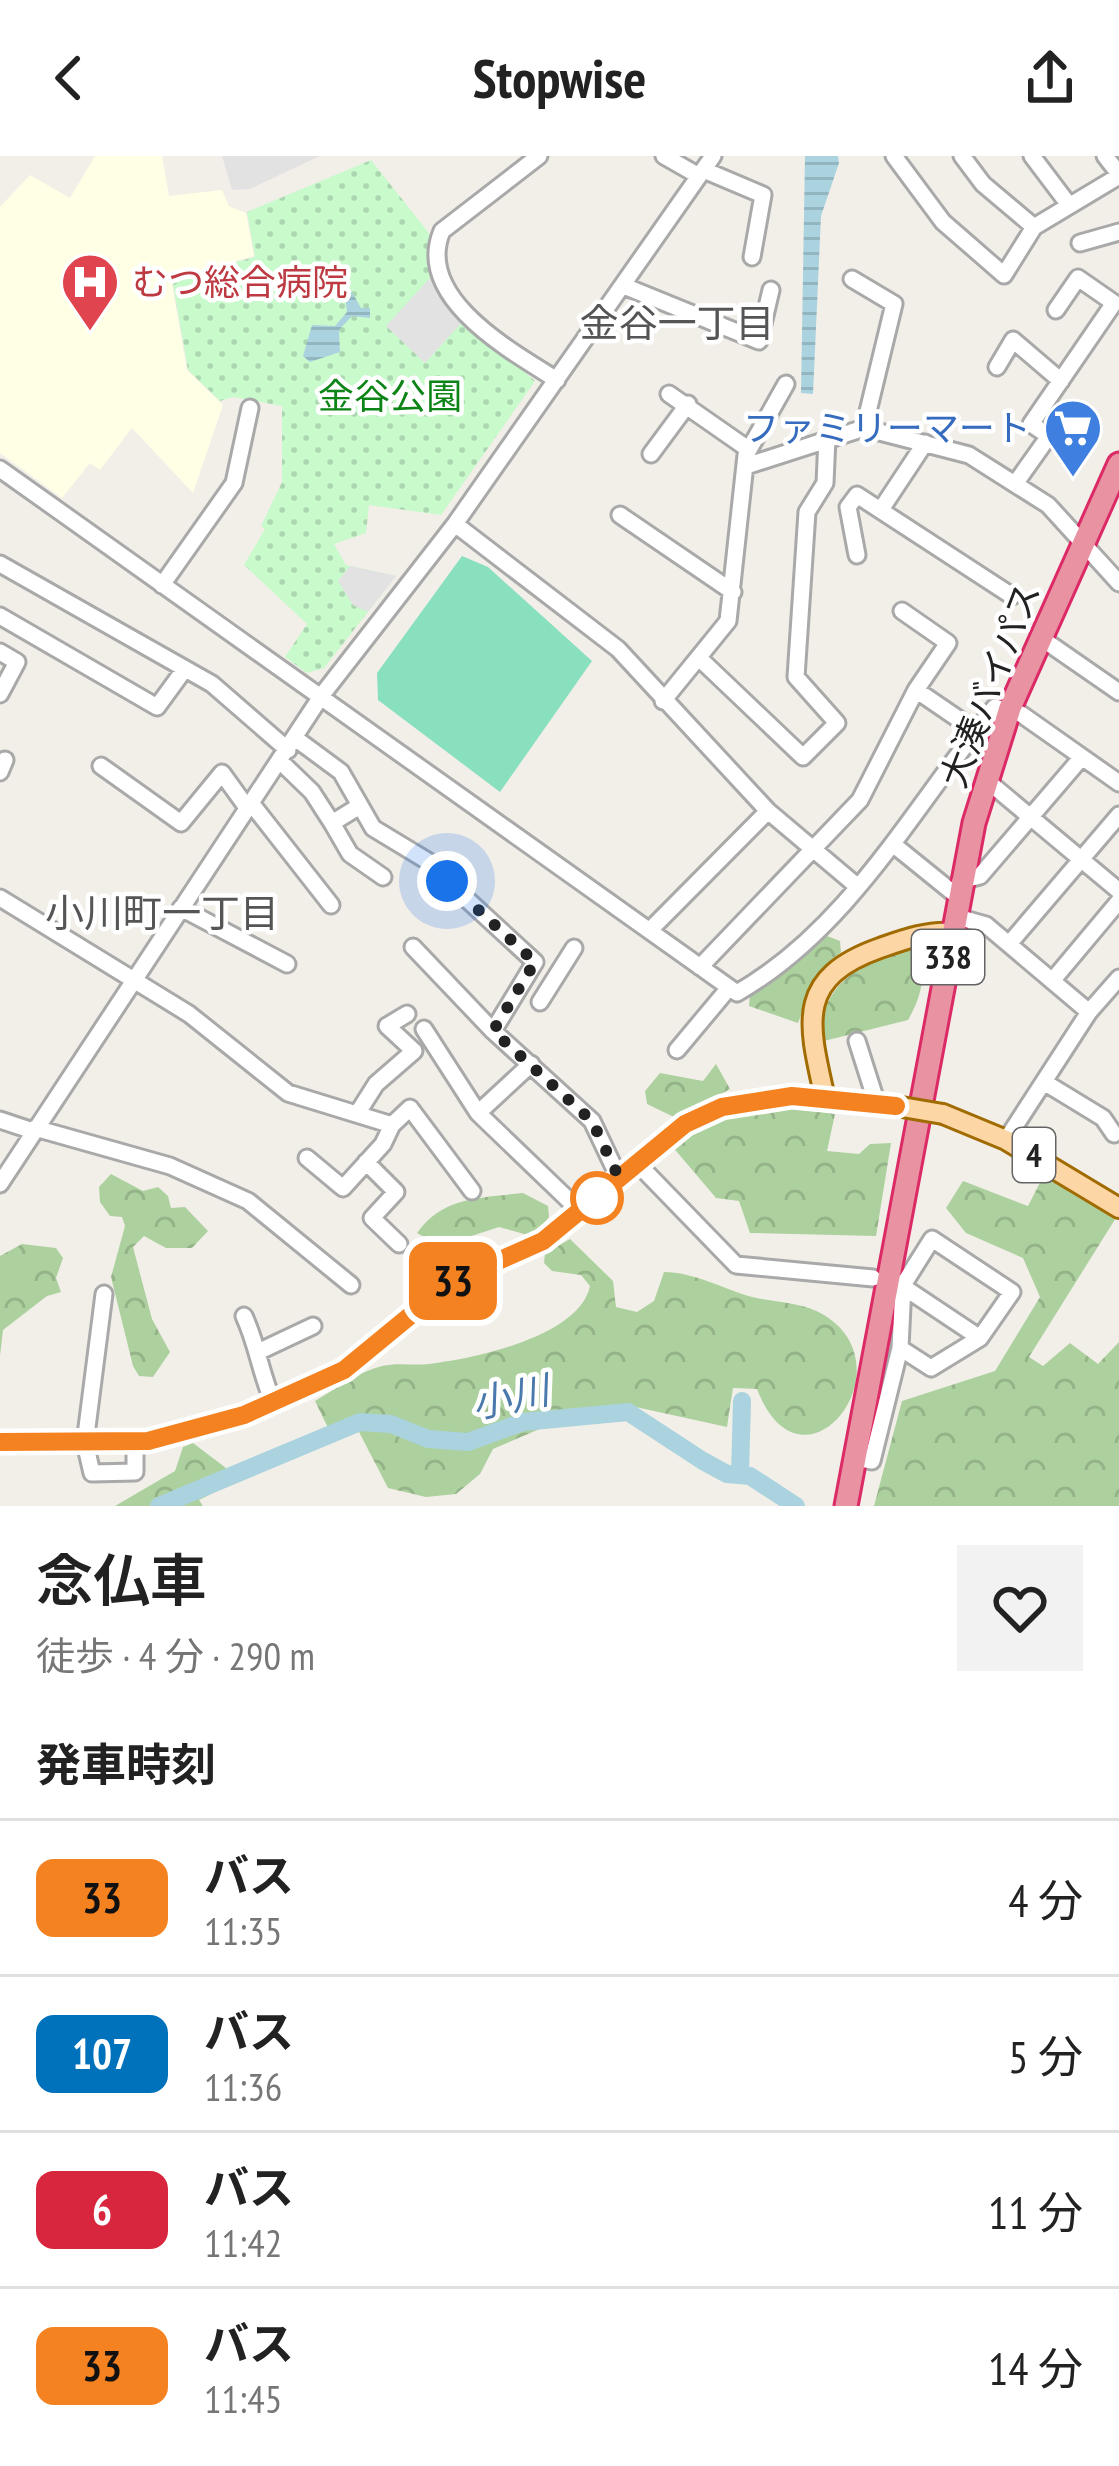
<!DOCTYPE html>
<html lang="ja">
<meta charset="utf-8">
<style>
:root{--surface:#fff;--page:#f2f2f2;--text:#222;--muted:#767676;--line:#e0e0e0}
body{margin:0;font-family:"PT Sans Narrow","Noto Sans JP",sans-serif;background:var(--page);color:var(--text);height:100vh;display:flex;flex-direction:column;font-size:45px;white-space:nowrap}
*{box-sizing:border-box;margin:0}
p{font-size:39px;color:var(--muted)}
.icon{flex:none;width:66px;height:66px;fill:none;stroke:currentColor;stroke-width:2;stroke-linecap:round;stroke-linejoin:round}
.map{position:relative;height:1350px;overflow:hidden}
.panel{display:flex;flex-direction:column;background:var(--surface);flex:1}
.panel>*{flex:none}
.badge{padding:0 24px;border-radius:18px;font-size:42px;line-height:78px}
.you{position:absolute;width:60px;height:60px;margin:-30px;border:9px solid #fff;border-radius:50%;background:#1a73e8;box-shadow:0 0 0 18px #1a73e833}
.map>.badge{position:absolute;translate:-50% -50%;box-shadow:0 0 0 6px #fff}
h2{padding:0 36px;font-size:45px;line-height:108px}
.round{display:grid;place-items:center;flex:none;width:126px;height:126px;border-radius:0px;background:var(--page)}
.overview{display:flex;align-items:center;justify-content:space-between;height:204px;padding:0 36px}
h1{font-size:57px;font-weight:600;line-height:90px}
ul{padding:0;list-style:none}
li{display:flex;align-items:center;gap:36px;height:156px;padding:0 36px;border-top:3px solid var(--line)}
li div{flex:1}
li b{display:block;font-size:45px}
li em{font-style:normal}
li .badge{min-width:132px;font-weight:700;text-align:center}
header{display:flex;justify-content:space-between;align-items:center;height:156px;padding:0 36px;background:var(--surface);font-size:54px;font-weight:600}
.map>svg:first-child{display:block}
</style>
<header><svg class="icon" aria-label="back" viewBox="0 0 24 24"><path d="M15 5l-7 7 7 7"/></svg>Stopwise<svg class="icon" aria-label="share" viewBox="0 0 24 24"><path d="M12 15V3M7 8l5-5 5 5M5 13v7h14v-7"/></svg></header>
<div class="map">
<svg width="1119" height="1350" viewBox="0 0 1119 1350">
<defs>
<pattern id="forest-crowns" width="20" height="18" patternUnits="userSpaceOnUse" patternTransform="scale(3)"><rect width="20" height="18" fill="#add19e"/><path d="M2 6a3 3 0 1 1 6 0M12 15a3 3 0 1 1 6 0" fill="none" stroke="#95b388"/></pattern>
<pattern id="park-dots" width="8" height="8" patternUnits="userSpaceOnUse" patternTransform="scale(3)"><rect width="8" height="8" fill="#c8facc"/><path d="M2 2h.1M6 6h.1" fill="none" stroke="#acd6af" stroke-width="1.8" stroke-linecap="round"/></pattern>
<pattern id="water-rules" width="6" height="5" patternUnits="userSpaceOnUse" patternTransform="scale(3)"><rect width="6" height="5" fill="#aad3df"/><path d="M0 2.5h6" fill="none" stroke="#92b5bf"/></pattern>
</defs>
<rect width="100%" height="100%" fill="#f2efe9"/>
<!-- education -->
<path fill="#ffffe5" d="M 95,0 L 162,0 L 169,40 L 222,34 L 229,50 L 246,57 L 254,100 L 171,123 L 187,214 L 223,249 L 193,337 L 132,272 L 100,314 L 90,307 L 62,342 L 0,297 L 0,51 L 30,19 L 70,42 Z"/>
<!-- forest -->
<path fill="url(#forest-crowns)" d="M 822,778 L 840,785 L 841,796 L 817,817 L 798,867 L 749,850 L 750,838 L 788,813 Z
M 914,794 L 923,800 C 924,825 921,842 908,864 L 824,885 C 812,834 867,798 914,794 Z
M 716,908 L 730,933 L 678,963 L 647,948 L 645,935 L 660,917 L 703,925 Z
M 799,952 L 835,958 L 827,995 L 859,998 L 870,988 L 891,987 L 876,1080 L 750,1077 L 739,1045 L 716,1042 L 671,989 L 739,956 Z
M 1047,1013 L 1119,1057 L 1029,1201 L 1043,1210 L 1070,1187 L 1098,1208 L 1119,1186 L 1119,1350 L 874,1350 L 902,1245 L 995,1215 L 1040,1141 L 1023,1102 L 966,1077 L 946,1052 L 963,1025 L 1028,1050 Z
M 111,1018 L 143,1035 L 158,1031 L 168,1040 L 171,1052 L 185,1051 L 208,1075 L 192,1092 L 166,1092 L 144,1080 L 133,1091 L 152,1163 L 170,1196 L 153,1221 L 139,1220 L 133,1210 L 111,1121 L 125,1070 L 122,1061 L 110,1060 L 100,1046 L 99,1031 Z
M 523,1037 L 548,1050 L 549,1061 L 535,1081 L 499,1071 L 441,1090 L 417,1077 C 443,1040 481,1042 523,1037 Z
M 570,1083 L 613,1125 L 616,1151 L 637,1156 L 654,1145 L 664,1116 C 693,1116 724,1133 752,1141 C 776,1147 803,1146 824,1159 C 911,1212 802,1350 757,1233 L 733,1232 L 727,1271 L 622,1248 L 577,1257 L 493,1293 L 480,1318 L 456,1338 L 426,1341 L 388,1332 L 359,1276 L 332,1280 L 315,1245 C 336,1233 358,1216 382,1210 C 397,1206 413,1210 429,1208 C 474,1203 580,1180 590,1130 L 581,1119 L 552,1115 L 544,1107 L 545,1097 Z
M 22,1088 L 56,1092 L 63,1102 L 56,1122 L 61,1136 L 47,1140 L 3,1174 L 0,1200 L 0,1100 Z
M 193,1287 L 226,1312 L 221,1333 L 199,1344 L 203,1350 L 115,1350 L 175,1315 L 183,1291 Z"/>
<!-- park -->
<path fill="url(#park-dots)" d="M 371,4 L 432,81 L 430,121 L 437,133 L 535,225 L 441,359 L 369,349 L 366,377 L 334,388 L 346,409 L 396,420 L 324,512 L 307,517 L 285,501 L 307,468 L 244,409 L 265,373 L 261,370 L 282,326 L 282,250 L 233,241 L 220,245 L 188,214 L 172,123 L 255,101 L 247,56 Z"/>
<!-- pitch -->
<path fill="#88e0be" d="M 462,400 L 488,411 L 592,505 L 500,636 L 378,544 L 377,517 Z"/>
<!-- parking -->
<path fill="#e2e2e2" d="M 222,0 L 320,0 L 250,33 L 232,34 Z
M 430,122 L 466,162 L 425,207 L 386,170 Z
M 350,410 L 396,420 L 368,456 L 353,449 L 338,425 Z"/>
<!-- water -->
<path fill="url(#water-rules)" d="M 805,0 L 838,0 L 839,7 L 821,60 L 813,238 L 801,237 Z
M 352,136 L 361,152 L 370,152 L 370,162 L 352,160 L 339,174 L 340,196 L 310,206 L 303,200 L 312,169 L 335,170 L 347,156 L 345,138 Z"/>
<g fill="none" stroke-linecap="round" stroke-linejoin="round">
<!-- river -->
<path stroke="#aad3df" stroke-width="18" d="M 740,1318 L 742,1245
M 159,1350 L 360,1266 L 391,1268 L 428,1283 L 468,1286 L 523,1266 L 628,1256 L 703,1305 L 727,1318 L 750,1320 L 796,1350"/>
<!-- minor casing -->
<g stroke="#a9a9a9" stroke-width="21">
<path id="minor" d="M 539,0 L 442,75 C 414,141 509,194 557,224
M 664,0 L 699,20
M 894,0 L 943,66 L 1004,119 L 1034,71 L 1119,20
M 962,0 L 983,28 L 1034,71
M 1032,0 L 1069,49
M 1105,0 L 1119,18
M 704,14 L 763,39 L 752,101
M 1080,87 L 1119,76
M 852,123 L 894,148 L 864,272
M 624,130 L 759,185 L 771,134
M 997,211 L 1013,184 L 1061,225
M 669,238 L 748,293
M 651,298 L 688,248
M 746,310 L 864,272 L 969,299 L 1048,349 L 1119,427
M 0,313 L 737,837 C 850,772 914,650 995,551 L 1021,558 L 1119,627
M 1015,328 L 1049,280 L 1031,268 L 1114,147 L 1078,122 L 1056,154
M 882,352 L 925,287
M 620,359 L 733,436
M 455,368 L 618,493 L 768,655 L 858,731
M 857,399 L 848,351 L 857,339 L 1012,440
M 0,408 L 212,528 L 288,594
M 162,429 L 234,327 L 250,252
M 902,455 L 948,487 L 916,534
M 0,460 L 157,551 L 184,514
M 1041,482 L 1119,536
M 0,496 L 17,506 L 0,538
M 699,502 L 803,601 L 837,567 L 796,521 L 807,356 L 825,327 L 827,282
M 663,545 L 728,465 L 746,299 L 786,228
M 295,582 L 341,616 L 373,672 L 444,715 L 447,725 L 535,806 L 493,875 L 592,965 L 619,1022
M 281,606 L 312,636 L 332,667 L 358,651
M 101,610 L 181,667 L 222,617 L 248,653
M 0,616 L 5,604
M 985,623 L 1119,735
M 251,647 L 331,749
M 332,667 L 350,698 L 383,721
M 894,689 L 957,740
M 960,725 L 980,720 L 1082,601
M 0,742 L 189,858 L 288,937 L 392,969 L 410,952 L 472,1035
M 181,752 L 287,808
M 954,760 L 986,769 L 1089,856
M 650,774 L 768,655
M 1009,788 L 1119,659
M 413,791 L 493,875
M 700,811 L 860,644 L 916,534 L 976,575
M 1052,825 L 1119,745
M 540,846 L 574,792
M 424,873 L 478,957
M 857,885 L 877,948
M 677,894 L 728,833
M 531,908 L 478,957 L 581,1056
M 1044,926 L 1103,962 L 1114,978
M 357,958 L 376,928 L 414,895 L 387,870 L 407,858
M 0,964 L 33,975
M 35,972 L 170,1010 L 248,1045 L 351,1129
M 1006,984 L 1089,856 L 1119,822
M 307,1002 L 343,1032 L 383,988 L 392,969
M 366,1006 L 396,1036 L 372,1062 L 399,1088
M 637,1007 L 736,1109 L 873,1122
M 0,1028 L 322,539 L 455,368 L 713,0
M 899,1128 L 980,1182
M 104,1138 L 85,1287 L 92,1317 L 135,1316 L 135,1285
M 244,1160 C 258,1190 260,1217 274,1248
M 260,1195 L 313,1170
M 855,1302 L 872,1305 L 900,1192 L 903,1129 L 932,1083 L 1012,1136 L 980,1182 L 931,1212 L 900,1192"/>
</g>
<!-- major casing -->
<g stroke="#a06b00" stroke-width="24">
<path id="major" d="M 825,942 C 808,867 795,822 880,792 C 903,784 927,775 952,777
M 943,958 L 1006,984 L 1119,1052
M 0,1286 L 148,1285 L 244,1259 L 344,1214 L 451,1126 L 543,1085 L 685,968 L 722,951 L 792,940 L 896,950"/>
</g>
<!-- highway casing -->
<g stroke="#dc2a67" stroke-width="27">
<path id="highway" d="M 846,1350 L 974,667 L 1010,552 L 1119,308"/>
</g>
<!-- minor -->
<use href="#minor" stroke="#fff" stroke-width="15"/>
<!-- major -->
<use href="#major" stroke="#fcd6a4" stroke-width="18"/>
<!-- highway -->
<use href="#highway" stroke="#e892a2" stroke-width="21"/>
<!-- major-bridge casing -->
<g stroke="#a06b00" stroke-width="24" stroke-linecap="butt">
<path id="major-bridge" d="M 896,950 L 943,958"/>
</g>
<!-- major-bridge -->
<use href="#major-bridge" stroke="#fcd6a4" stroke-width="18"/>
</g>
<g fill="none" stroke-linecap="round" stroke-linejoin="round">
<!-- line casing -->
<g stroke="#fff" stroke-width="27">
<path id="line" d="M 0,1286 L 148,1285 L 244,1259 L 344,1214 L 451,1126 L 543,1085 L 685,968 L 722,951 L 792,940 L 896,950"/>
</g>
<!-- line -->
<use href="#line" stroke="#f58220" stroke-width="18"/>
<!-- walk -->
<path stroke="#222" stroke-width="12" stroke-dasharray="0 21.6" d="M 447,725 L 535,806 L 493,875 L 592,965 L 619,1022 L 597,1042"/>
</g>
<!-- icons -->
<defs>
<g id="hospital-pin" transform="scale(3)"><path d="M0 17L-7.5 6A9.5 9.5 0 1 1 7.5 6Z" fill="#e0444e" stroke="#fff"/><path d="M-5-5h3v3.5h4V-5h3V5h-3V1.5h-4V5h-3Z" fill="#fff"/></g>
<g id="supermarket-pin" transform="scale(3)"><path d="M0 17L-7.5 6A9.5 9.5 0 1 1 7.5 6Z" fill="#3f7fe0" stroke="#fff"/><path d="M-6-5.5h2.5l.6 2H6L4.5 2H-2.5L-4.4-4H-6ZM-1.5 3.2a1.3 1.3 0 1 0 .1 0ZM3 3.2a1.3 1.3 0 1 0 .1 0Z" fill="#fff"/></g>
</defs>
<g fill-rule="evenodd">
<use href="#hospital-pin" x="90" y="126"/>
<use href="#supermarket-pin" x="1073" y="272"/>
</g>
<!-- markers -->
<circle fill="#fff" stroke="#f58220" stroke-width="6" cx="597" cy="1042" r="24"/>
<g text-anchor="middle" stroke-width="9" stroke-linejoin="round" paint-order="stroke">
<!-- shield labels -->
<g fill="#fff" stroke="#646464" stroke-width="3">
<rect x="912" y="774" width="72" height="54" rx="9"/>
<rect x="1013" y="972" width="42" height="54" rx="9"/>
</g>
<g font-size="33" font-weight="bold" fill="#222">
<text x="948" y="813">338</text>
<text x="1034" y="1011">4</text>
</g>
<!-- health labels -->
<g font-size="36" fill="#be3a42" stroke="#fff" text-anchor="start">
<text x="132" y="139">むつ総合病院</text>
</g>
<!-- park labels -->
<g font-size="36" fill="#0c8416" stroke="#fff">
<text x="390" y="253">金谷公園</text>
</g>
<!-- shop labels -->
<g font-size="36" fill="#366cbe" stroke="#fff" text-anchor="end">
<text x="1031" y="285">ファミリーマート</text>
</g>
<!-- street labels -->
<g font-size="36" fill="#222" stroke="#fff">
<text transform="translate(990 529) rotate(-69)" y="13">大湊バイパス</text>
</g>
<!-- neighbourhood labels -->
<g font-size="39" fill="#555" stroke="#fff">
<text x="677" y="181">金谷一丁目</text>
<text x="162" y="771">小川町一丁目</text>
</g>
<!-- water labels -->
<g font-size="39" font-style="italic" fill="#4a7aab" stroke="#fff">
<text transform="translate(510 1241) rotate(-12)" y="14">小川</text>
</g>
</g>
</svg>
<div class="you" style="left:447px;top:725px"></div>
<b class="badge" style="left:453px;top:1125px;background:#f58220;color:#111">33</b>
</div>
<section class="panel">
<div class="overview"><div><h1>念仏車</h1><p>徒歩 · 4 分 · 290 m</p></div><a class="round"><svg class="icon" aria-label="heart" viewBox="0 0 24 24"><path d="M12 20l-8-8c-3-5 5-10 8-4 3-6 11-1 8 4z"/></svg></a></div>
<h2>発車時刻</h2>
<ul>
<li><span class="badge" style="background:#f58220;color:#111">33</span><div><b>バス</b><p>11:35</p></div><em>4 分</em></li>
<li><span class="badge" style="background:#0072bc;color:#fff">107</span><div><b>バス</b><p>11:36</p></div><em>5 分</em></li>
<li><span class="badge" style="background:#d7263d;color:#fff">6</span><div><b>バス</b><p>11:42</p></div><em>11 分</em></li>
<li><span class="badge" style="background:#f58220;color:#111">33</span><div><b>バス</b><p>11:45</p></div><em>14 分</em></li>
</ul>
</section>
